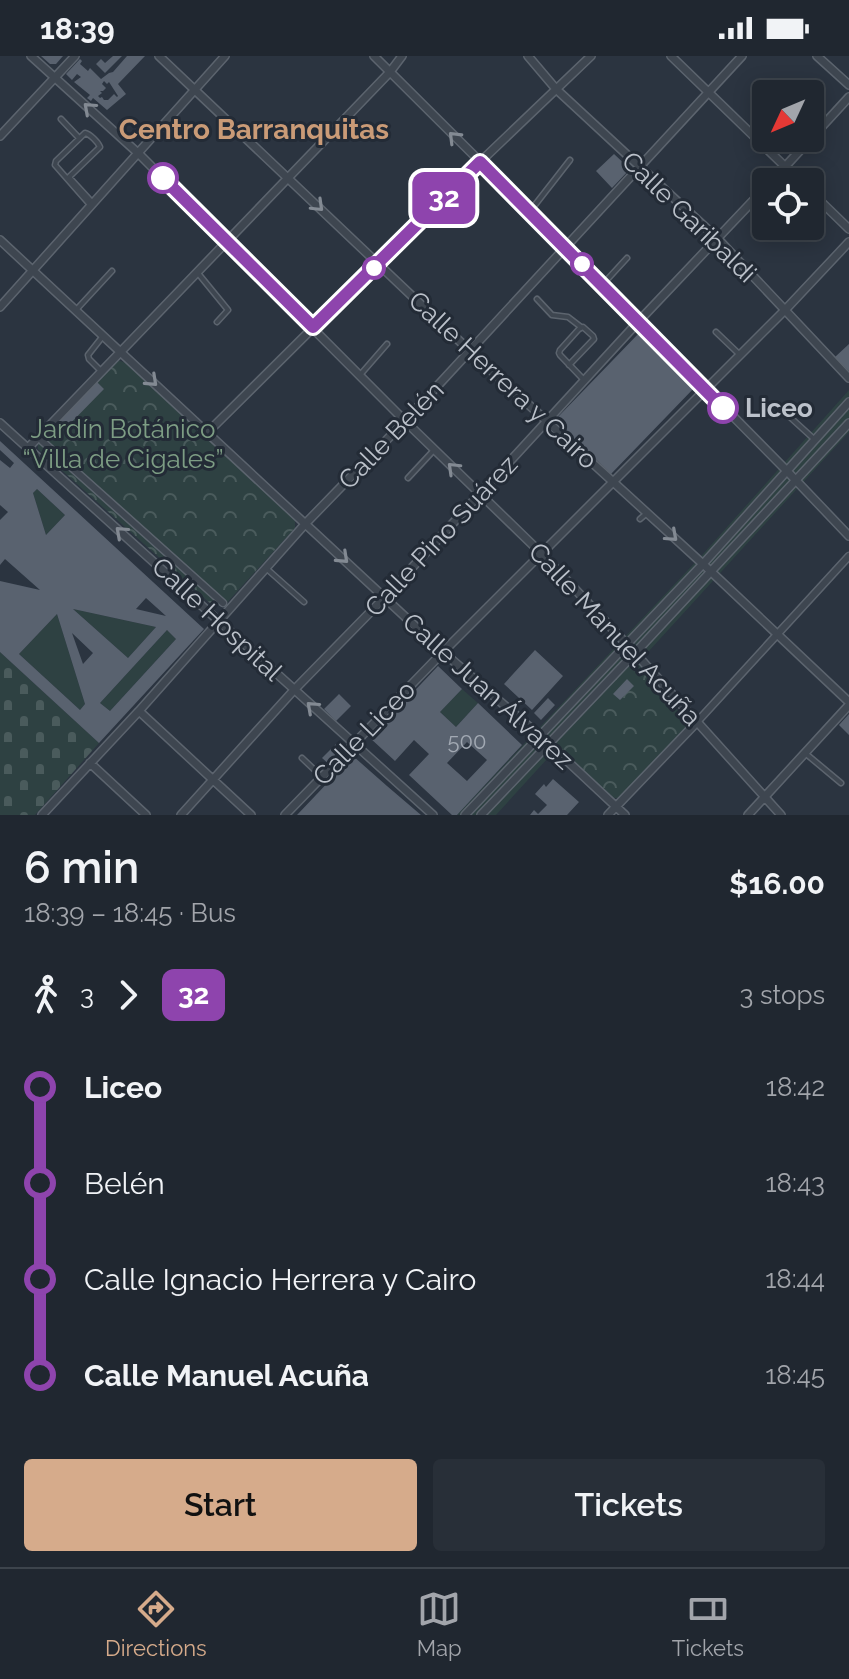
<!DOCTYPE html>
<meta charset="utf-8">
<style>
:root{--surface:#202730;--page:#282f38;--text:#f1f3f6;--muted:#a2a5ab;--line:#3d444c;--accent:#d6ab8b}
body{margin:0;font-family:Raleway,sans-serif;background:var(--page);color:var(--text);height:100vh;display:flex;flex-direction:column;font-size:30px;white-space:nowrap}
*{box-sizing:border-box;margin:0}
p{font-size:26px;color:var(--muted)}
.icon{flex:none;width:44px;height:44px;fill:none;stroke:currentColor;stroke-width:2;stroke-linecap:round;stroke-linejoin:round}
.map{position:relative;height:759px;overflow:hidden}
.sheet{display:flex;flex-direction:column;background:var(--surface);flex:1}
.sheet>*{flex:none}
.badge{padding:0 16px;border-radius:12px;font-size:28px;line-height:52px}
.needle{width:52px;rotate:226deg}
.controls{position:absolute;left:752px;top:24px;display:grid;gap:16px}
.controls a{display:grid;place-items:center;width:72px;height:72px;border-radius:8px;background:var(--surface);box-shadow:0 4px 20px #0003,0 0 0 2px var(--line);font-size:40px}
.map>.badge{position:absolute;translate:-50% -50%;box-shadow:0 0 0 4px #fff}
.legs{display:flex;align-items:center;gap:12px;height:88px;padding:0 24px;font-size:26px}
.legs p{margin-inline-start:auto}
.summary{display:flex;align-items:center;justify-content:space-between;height:136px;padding:0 24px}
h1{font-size:44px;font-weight:600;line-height:60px}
.cta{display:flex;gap:16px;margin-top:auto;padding:16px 24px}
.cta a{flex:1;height:92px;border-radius:8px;background:var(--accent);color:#111;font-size:32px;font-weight:600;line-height:92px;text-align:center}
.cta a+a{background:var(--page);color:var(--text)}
ul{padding:0 24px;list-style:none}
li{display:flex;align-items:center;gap:28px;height:96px;font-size:30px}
li i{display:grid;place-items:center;width:12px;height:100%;margin:0 10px;background:currentColor}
li i::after{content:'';width:20px;height:20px;margin:-10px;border:6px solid;border-radius:50%;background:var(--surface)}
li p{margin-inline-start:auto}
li:first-child i{background:linear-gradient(#0000 50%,currentColor 0)}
li:last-child i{background:linear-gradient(currentColor 50%,#0000 0)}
.status{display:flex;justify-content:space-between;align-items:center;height:56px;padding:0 40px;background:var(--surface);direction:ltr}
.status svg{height:22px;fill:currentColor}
.dock{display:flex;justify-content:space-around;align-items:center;height:112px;border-top:2px solid var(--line);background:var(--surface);font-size:22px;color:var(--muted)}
.dock a{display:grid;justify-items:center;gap:4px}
.dock .selected{color:var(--accent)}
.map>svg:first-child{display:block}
</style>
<div class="status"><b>18:39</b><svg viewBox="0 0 49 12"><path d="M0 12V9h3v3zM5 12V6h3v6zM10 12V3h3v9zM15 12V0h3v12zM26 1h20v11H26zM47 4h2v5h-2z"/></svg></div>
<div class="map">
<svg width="849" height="759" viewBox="0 0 849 759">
<defs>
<pattern id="cemetery-stones" width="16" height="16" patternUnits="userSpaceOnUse" patternTransform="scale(2)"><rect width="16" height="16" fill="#2e4142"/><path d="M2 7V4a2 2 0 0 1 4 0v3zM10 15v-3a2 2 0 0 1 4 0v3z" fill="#4a5b5c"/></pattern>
<pattern id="park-crowns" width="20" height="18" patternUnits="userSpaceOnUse" patternTransform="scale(2)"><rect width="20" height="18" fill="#2e4142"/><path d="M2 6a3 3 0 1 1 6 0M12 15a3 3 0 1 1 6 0" fill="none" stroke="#4a5b5c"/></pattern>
</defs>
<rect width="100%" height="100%" fill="#2b3440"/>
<!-- green -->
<path fill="#2e4142" d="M 849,334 L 849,376 L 638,607 L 634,602 L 553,687 L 558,691 L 496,759 L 457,759 L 703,498 Z
M 37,433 L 65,459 L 46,479 L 33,437 Z
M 73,553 L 156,571 L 128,602 Z
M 57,558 L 85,648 L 80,654 L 19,598 Z
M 167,574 L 176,583 L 110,655 L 100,647 Z
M 462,633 L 478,647 L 456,671 L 440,656 Z"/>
<!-- cemetery -->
<path fill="url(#cemetery-stones)" d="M 0,596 L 99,687 L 35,759 L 0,759 Z"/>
<!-- park -->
<path fill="url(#park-crowns)" d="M 117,304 L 126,307 L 295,463 L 295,472 L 224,550 L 212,549 L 38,393 L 38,384 Z
M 633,602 L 690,668 L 619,742 L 613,742 L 553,687 Z"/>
<!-- building -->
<path fill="#59626f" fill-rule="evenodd" d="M 41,0 L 63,0 L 56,8 L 50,8 Z
M 113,0 L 122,0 L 105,17 L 96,8 L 101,3 L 105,7 Z
M 127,0 L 145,0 L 118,28 L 126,38 L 107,54 L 93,42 L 91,45 L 87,42 L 90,39 L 74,26 L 81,21 L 77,18 L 72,24 L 66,18 L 80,3 L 82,5 L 80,8 L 88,15 L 90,12 L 101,23 L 109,17 L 113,16 ZM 104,25 L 107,28 L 109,26 L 118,40 L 117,41 L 114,38 L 108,44 L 104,44 L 102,41 L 100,42 L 98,40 L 102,37 L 100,35 L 103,35 L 106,32 L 102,28 Z
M 614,98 L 630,113 L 612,132 L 596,115 Z
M 640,276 L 696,330 L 611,418 L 555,364 Z
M 849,288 L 849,315 L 835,301 Z
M 97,326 L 104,333 L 61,377 L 54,371 Z
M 0,385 L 204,573 L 99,687 L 0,596 L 0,525 L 40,534 L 5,503 L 0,509 L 0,464 L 8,456 L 0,449 L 0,404 L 10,412 L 14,407 L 0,394 ZM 37,433 L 65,459 L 46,479 L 33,437 ZM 146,542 L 166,560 L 136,553 ZM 73,553 L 156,571 L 128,602 ZM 57,558 L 85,648 L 80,654 L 19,598 ZM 167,574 L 176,583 L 110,655 L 100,647 ZM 72,577 L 93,597 L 83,608 Z
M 535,594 L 563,620 L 532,654 L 504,628 Z
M 438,610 L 462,633 L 440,656 L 456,671 L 478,647 L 522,689 L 457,759 L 452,759 L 409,719 L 429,698 L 414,684 L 395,705 L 370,682 ZM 467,686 L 487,704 L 467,725 L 447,707 Z
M 627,623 L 634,630 L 620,644 L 613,638 Z
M 339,638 L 351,650 L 336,665 L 324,653 Z
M 548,642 L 555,649 L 541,664 L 534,657 Z
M 849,658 L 849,679 L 839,669 Z
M 339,685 L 346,692 L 330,709 L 322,702 Z
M 353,700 L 387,730 L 421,759 L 297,759 Z
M 553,723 L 579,746 L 567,759 L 530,759 L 534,754 L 538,758 L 547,749 L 535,738 L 544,728 L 546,731 Z"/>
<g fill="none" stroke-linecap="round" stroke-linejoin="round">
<!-- service casing -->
<g stroke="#5c646e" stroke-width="7">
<path id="service" d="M 61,63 L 79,82
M 91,150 L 55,109 L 56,105 L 85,77 C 90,78 98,86 100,91 L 69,121 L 92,146
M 531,154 L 570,104
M 197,216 L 228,254 L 217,266
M 604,227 L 627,202
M 537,243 L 552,259 L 568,261 L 581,271
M 76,254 L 112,215
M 716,276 L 739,298
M 569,309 L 594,283 L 593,280 L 583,271 L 579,273 L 560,294 L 559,297 L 560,299 L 583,323
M 101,315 L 89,303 L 88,299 L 103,280
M 360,319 L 387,288
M 780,352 L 814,383
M 408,422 L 434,394
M 640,463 L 647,457
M 267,513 L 304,546
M 805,697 L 841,727
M 302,702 L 322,721"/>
</g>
<!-- pedestrian casing -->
<g stroke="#5c646e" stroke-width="9">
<path id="pedestrian" d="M 42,385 L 223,547
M 697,666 L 849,500"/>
</g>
<!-- minor casing -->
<g stroke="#5c646e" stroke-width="10">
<path id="minor" d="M 31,0 L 139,98 L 405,365 L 542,498 L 635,597 L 781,759
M 159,0 L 470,295 L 704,509 L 849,646
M 374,0 L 566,191 L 786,414 L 849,480
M 528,0 L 556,33 L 718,183 L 849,322
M 671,0 L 801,126
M 817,0 L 849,29
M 0,80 L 75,0
M 771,126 L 849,41
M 810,135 L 849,173
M 0,184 L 443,596 L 548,687 L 625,759
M 0,251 L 225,0
M 0,367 L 433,759
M 208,376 L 480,106 L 591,0
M 28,392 L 390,16 L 402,0
M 139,655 L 251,759
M 90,707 L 146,759
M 42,759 L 139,655 L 306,467 L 405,365 L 742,0
M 181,759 L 294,634 L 385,541 L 638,266 L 766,131
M 285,759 L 443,596 L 785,254 L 849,186
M 465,759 L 703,508 L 849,346
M 481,759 L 635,597 L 849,367
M 608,759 L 697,666
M 748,759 L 849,649"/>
</g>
<!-- service -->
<use href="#service" stroke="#3e4650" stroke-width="4"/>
<!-- pedestrian -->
<use href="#pedestrian" stroke="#3e4650" stroke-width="6"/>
<!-- minor -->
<use href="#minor" stroke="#3e4650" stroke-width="7"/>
</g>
<!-- one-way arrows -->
<defs><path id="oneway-chevron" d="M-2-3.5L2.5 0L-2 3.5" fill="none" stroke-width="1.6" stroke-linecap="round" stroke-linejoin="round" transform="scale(2)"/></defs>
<g stroke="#838a93">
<use href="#oneway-chevron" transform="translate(89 52) rotate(-138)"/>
<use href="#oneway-chevron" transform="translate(454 81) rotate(-135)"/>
<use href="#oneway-chevron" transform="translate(318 150) rotate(44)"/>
<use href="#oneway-chevron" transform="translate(152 325) rotate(43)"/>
<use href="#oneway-chevron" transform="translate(453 412) rotate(-136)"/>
<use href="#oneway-chevron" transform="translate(121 476) rotate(-138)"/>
<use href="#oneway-chevron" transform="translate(672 480) rotate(42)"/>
<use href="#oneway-chevron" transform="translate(343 502) rotate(43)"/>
<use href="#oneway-chevron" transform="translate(312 651) rotate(-138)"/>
</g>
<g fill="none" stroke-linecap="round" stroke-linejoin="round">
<!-- line-1 casing -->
<g stroke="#fff" stroke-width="18">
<path id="line-1" d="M 163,122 L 313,271 L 480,106 L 723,352"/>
</g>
<!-- line-1 -->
<use href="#line-1" stroke="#8e44ad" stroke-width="12"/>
</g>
<!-- markers -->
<g fill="#fff" stroke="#8e44ad" stroke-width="4">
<circle cx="163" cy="122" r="14"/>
<circle cx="582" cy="208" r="10"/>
<circle cx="374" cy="212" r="10"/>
<circle cx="723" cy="352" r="14"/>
</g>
<g text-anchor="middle" stroke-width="6" stroke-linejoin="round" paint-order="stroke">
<!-- number labels -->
<g font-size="22" fill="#a2a9b3">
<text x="467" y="693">500</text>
</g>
<!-- street labels -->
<g font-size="26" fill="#bbc1ca" stroke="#232b36">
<text transform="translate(689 161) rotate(44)" y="9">Calle Garibaldi</text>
<text transform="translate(503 324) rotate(43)" y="9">Calle Herrera y Cairo</text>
<text transform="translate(391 379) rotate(-46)" y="9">Calle Belén</text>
<text transform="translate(441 480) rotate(-47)" y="9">Calle Pino Suárez</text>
<text transform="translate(217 563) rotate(43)" y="9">Calle Hospital</text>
<text transform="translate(615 578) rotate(47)" y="9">Calle Manuel Acuña</text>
<text transform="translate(488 635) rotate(42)" y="9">Calle Juan Álvarez</text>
<text transform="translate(364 677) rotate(-46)" y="9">Calle Liceo</text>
</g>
<!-- stop labels -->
<g font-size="26" font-weight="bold" fill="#bbc1ca" stroke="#232b36" text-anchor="start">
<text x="745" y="361">Liceo</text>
</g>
<!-- park labels -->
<g font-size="26" fill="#7d9d84" stroke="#232b36">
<text x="123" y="382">Jardín Botánico<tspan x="123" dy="30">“Villa de Cigales”</tspan></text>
</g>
<!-- neighbourhood labels -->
<g font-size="28" font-weight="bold" fill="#ca9b77" stroke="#232b36">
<text x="254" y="83">Centro Barranquitas</text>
</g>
</g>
</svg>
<div class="controls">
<a><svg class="needle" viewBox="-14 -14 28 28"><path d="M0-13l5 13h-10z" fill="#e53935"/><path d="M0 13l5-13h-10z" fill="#a2a5ab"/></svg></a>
<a><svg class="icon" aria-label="locate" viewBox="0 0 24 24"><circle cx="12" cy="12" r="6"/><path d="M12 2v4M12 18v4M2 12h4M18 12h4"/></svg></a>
</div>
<b class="badge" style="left:444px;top:142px;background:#8e44ad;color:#fff">32</b>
</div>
<section class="sheet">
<div class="summary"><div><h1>6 min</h1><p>18:39 – 18:45 · Bus</p></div><b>$16.00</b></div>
<div class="legs"><svg class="icon" aria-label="walk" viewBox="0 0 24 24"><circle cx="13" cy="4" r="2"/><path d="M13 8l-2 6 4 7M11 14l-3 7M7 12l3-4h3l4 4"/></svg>3<svg class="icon" aria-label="forward" viewBox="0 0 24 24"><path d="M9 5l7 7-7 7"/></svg><b class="badge" style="background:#8e44ad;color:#fff">32</b><p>3 stops</p></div>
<ul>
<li><i style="color:#8e44ad"></i><b>Liceo</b><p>18:42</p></li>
<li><i style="color:#8e44ad"></i><span>Belén</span><p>18:43</p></li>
<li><i style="color:#8e44ad"></i><span>Calle Ignacio Herrera y Cairo</span><p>18:44</p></li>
<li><i style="color:#8e44ad"></i><b>Calle Manuel Acuña</b><p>18:45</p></li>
</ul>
<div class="cta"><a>Start</a><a>Tickets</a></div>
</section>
<nav class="dock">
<a class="selected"><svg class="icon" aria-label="directions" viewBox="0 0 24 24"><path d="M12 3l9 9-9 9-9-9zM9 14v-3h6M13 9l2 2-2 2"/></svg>Directions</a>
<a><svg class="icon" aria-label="map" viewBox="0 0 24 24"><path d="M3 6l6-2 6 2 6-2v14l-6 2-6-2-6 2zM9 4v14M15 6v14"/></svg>Map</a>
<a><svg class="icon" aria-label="tickets" viewBox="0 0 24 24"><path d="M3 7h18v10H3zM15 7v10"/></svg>Tickets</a>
</nav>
